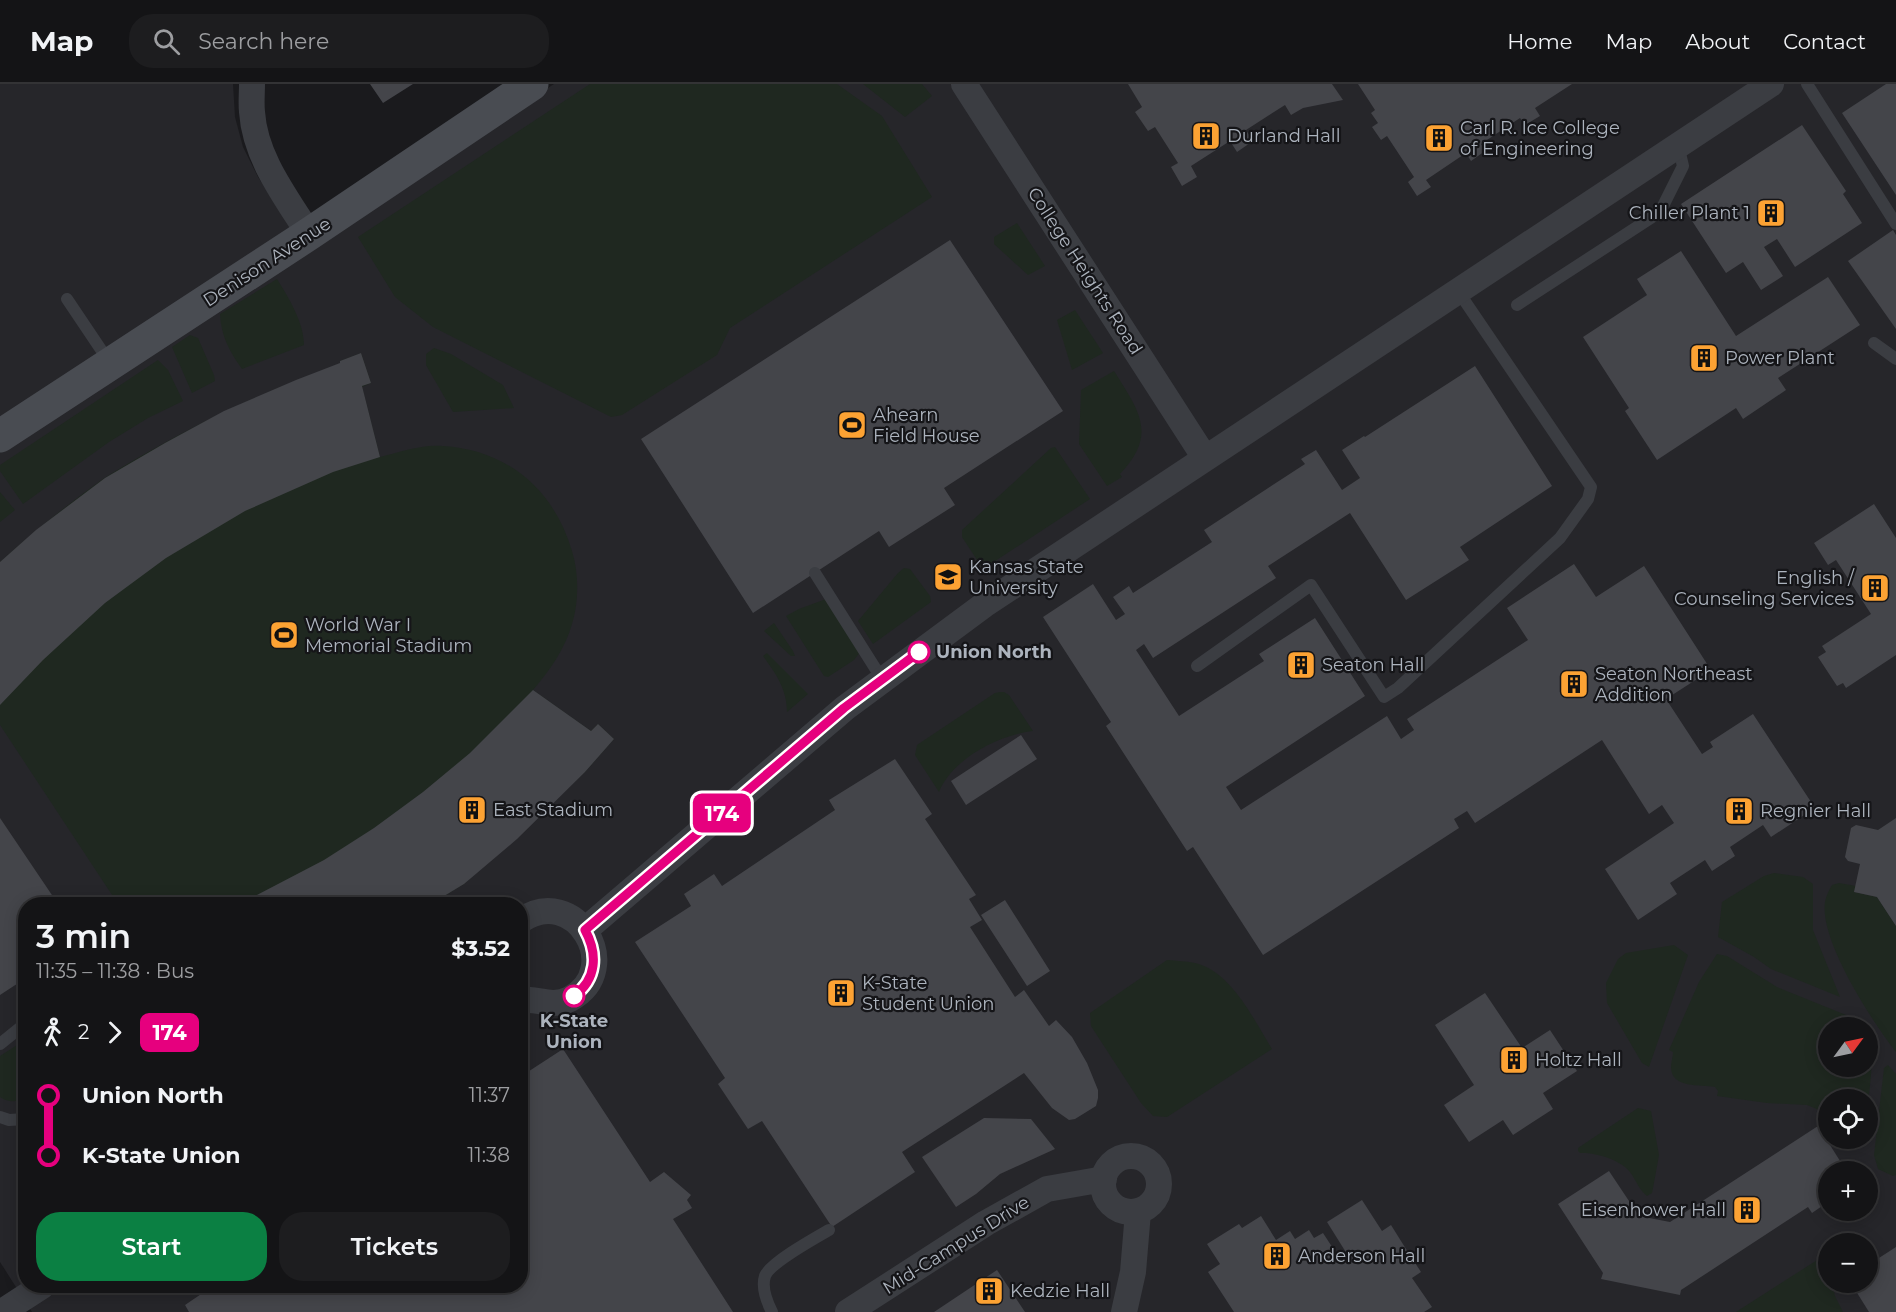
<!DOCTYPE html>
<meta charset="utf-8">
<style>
:root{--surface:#141416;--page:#1d1d1f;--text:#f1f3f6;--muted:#9d9ea1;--line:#333335;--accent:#0b8043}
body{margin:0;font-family:Montserrat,sans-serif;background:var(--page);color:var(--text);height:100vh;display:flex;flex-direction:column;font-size:22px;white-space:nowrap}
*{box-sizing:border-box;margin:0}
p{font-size:20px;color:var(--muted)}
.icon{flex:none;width:33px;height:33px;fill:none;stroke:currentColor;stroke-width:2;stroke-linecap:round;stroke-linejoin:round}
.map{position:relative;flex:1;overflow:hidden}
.drawer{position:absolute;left:18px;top:813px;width:510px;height:396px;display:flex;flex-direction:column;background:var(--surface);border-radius:24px;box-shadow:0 3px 15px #0003,0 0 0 2px var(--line)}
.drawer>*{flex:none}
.badge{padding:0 12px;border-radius:9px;font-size:21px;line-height:39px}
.needle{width:39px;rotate:57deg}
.buttons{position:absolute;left:1818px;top:933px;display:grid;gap:12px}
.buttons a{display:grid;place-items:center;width:60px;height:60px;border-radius:50%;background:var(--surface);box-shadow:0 3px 15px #0003,0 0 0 2px var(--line);font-size:30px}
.map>.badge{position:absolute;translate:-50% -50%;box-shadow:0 0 0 3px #fff}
.legs{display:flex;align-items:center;gap:9px;height:66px;padding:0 18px;font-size:20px}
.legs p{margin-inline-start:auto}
.headline{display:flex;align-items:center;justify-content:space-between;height:102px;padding:0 18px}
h1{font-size:33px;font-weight:600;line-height:45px}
.primary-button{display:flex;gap:12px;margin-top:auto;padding:12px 18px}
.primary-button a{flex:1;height:69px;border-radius:24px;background:var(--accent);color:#fff;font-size:24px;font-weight:600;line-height:69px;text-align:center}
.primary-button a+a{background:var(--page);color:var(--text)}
ul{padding:0 18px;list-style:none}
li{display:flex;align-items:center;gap:21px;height:60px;font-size:22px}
li i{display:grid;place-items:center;width:9px;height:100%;margin:0 8px;background:currentColor}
li i::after{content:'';width:15px;height:15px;margin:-8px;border:4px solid;border-radius:50%;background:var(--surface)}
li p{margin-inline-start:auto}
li:first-child i{background:linear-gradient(#0000 50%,currentColor 0)}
li:last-child i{background:linear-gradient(currentColor 50%,#0000 0)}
header{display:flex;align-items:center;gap:36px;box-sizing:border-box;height:84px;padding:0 30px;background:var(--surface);border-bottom:2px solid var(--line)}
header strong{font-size:28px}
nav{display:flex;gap:33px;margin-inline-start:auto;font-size:21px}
.search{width:420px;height:54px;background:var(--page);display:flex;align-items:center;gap:15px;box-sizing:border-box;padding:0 21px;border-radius:24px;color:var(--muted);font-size:22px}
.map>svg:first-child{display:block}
</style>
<header>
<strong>Map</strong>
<div class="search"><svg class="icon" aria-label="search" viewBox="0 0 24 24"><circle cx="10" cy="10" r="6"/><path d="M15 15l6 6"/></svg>Search here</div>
<nav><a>Home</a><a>Map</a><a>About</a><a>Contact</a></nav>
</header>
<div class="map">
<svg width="1896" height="1228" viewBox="0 0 1896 1228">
<rect width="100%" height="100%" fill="#1a1a1d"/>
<!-- built -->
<path fill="#26262a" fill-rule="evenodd" d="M 0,0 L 233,0 L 235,33 L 243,63 L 258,93 L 305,165 L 554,0 L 1896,0 L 1896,1228 L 32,1228 L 0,1178 ZM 26,820 L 520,820 L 520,1202 L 26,1202 ZM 1828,944 L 1868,944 L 1868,982 L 1828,982 ZM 1828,1016 L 1868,1016 L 1868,1054 L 1828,1054 ZM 1828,1088 L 1868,1088 L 1868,1126 L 1828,1126 ZM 1828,1160 L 1868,1160 L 1868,1198 L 1828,1198 Z"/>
<!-- green -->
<path fill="#1f2820" d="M 590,0 L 837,0 L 882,32 L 932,113 L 730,244 L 717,271 L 622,331 L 611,333 L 433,243 L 395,213 L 358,153 Z
M 863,0 L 922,0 L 932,12 L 905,33 Z
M 1017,139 L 1045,182 L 1028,191 L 994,160 L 994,153 Z
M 277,195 C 289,214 304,239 304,261 L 242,285 C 229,267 221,251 220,230 Z
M 1075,226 L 1103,269 L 1072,286 L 1057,236 Z
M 190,251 L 198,254 L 214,291 L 215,297 L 192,309 L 172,263 Z
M 434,264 L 451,270 L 503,301 L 514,324 L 453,328 L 426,281 L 426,270 Z
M 361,269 L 371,299 L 362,303 L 380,373 C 400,368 422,360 443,362 C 508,366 554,406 572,467 C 579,490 579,517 572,540 C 565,565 550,586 533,606 L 591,647 L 598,640 L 614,655 L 585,688 L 464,800 L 431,820 L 118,820 L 0,641 L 0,478 C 33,448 67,421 103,395 C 118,385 134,376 150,367 C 211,332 274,304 340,280 L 340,277 Z
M 158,276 L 168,286 L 183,317 L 148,334 L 109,358 L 23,420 L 0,387 L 0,381 Z
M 1114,287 C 1139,327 1158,350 1120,390 L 1122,393 L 1107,402 L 1079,360 L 1081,306 Z
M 1055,363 L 1090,415 L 983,485 L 962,453 L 962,446 L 1051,364 Z
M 0,408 L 15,426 L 0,438 Z
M 904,484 L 910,485 L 930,512 L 931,518 L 873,560 L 858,537 L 898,489 Z
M 826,515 L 861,567 L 854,576 L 828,593 L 824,592 L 786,532 L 799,525 Z
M 774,539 L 793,567 L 795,572 L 791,572 L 764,547 Z
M 767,569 L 808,610 L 787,628 C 787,605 776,590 763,572 Z
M 1000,608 L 1004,608 L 1009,611 L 1033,647 C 999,651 952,675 939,708 L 915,671 L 917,661 L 995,609 Z
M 1774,789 L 1803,793 L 1813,800 L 1813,846 L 1840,913 L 1771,885 L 1754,873 L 1718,853 L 1722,818 L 1764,792 Z
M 1839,799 L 1856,802 L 1854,808 L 1877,813 L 1896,842 L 1896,968 C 1873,939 1819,856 1825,818 C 1826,812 1829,806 1832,801 Z
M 1674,861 L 1688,871 L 1649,983 L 1642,979 L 1607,919 L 1606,899 L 1618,875 L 1626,869 Z
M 1717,870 L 1727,872 L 1777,903 L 1846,931 L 1856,943 L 1828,944 L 1828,982 L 1868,982 L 1868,961 C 1875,977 1869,1004 1868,1022 L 1868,1016 L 1828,1016 L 1828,1025 L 1824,1028 L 1807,1021 L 1767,1019 L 1717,1012 L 1718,1007 L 1715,1003 C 1701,1000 1671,1005 1671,983 C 1671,978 1673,973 1673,968 L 1669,966 L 1699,898 Z
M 1167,876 C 1176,877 1186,877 1195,879 C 1231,887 1254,936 1272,965 L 1167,1033 L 1153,1032 L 1141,1019 L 1091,942 L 1090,929 Z
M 25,956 L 25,1014 C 16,1018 9,1019 0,1013 L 0,972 Z
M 1888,981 L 1896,990 L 1896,1091 L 1893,1092 L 1878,1085 L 1874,1071 L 1884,984 Z
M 1638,1024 L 1651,1027 L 1659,1071 L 1653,1104 L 1652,1109 L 1647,1112 C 1639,1106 1636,1096 1630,1088 C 1621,1076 1595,1068 1580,1069 L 1578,1067 L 1578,1064 Z
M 1825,1171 L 1828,1177 L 1828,1198 L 1832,1199 L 1835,1212 L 1843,1228 L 1736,1228 Z"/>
<!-- building -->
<path fill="#44454a" d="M 370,0 L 413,0 L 383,19 Z
M 1128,0 L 1332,0 L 1343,16 L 1303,24 L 1291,31 L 1285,21 L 1246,46 L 1253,57 L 1237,68 L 1230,57 L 1191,82 L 1197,93 L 1182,102 L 1171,83 L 1178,79 L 1155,43 L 1148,47 L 1135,28 L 1142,23 Z
M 1358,0 L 1572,0 L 1535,24 L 1540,32 L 1525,41 L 1520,34 L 1481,60 L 1485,67 L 1471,77 L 1466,69 L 1426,96 L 1431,103 L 1417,112 L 1408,98 L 1414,93 L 1387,52 L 1381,56 L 1372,43 L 1378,39 L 1371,29 L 1375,26 Z
M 1886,0 L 1896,0 L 1896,111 L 1842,29 Z
M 1802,41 L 1846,107 L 1843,110 L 1862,139 L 1795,183 L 1777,155 L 1764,163 L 1783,192 L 1761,206 L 1743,178 L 1726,189 L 1681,120 Z
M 1893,146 L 1896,151 L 1896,245 L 1848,177 Z
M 950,156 L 1063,327 L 944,404 L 955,421 L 889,463 L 879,447 L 753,529 L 641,355 Z
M 1681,167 L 1736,252 L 1828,193 L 1860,241 L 1778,294 L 1786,306 L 1743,335 L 1736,324 L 1657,376 L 1625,327 L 1629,324 L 1583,253 L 1647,211 L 1637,195 Z
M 361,269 L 371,299 L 362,302 L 380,373 L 333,388 L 245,427 L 166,474 L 105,519 L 43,576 L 0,621 L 0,478 L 36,446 L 105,394 L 165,359 L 224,327 L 296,296 L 340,279 L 340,277 Z
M 1475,282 L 1552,402 L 1460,463 L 1469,476 L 1406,516 L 1350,429 L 1268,482 L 1276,494 L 1153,574 L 1144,560 L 1136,566 L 1179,632 L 1264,577 L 1259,570 L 1315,534 L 1365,612 L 1226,703 L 1241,726 L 1387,632 L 1401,655 L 1414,646 L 1407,635 L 1528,556 L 1507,524 L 1574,480 L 1596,513 L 1644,482 L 1711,586 L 1666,615 L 1702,670 L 1713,663 L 1710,658 L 1753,630 L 1815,724 L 1771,753 L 1763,741 L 1730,763 L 1735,772 L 1712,787 L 1705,776 L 1670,799 L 1677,810 L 1638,836 L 1605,785 L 1674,739 L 1662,721 L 1649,730 L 1602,656 L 1475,739 L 1467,727 L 1454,735 L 1459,744 L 1263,871 L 1193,763 L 1187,767 L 1106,642 L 1111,638 L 1043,533 L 1093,500 L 1116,536 L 1125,530 L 1113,513 L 1129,502 L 1133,509 L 1212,458 L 1204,446 L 1305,380 L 1301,375 L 1316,366 L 1342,406 L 1360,394 L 1342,366 L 1364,352 L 1365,353 Z
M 1874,420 L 1896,454 L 1896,571 L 1846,604 L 1843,599 L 1837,602 L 1818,573 L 1826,568 L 1822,562 L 1871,530 L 1836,476 L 1828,481 L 1814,459 Z
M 533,606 L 591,647 L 598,640 L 614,655 L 585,688 L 517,755 L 464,800 L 431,820 L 233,820 L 255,812 L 324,776 L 374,744 L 423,708 L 470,669 Z
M 1021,651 L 1037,675 L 966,721 L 951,697 Z
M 895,675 L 932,730 L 925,735 L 976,811 L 969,815 L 982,836 L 970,843 L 1015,913 L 1024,906 L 1049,942 L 1056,936 L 1072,953 L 1087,979 L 1098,1006 L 1098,1014 L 1096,1022 L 1075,1035 L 1069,1036 L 1052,1024 L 1024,989 L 902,1068 L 915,1088 L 832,1143 L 762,1037 L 748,1045 L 718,1000 L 725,994 L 635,858 L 691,822 L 684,810 L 714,790 L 722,802 L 835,726 L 829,716 Z
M 0,734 L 58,820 L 26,820 L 26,894 L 0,911 Z
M 1896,734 L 1896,842 L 1877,813 L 1854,808 L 1860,780 L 1848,777 L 1845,773 L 1851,744 L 1856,741 L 1878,746 Z
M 1005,816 L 1050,887 L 1027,902 L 981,831 Z
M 1485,909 L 1522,964 L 1550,946 L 1577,987 L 1543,1009 L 1553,1025 L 1513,1051 L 1503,1036 L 1469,1058 L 1444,1021 L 1474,1001 L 1435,941 Z
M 563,965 L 650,1098 L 664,1088 L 691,1111 L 687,1116 L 692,1124 L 673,1135 L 733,1228 L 189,1228 L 185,1221 L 213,1202 L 520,1202 L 520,993 Z
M 984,1034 L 1031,1035 L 1055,1065 L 1000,1090 L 976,1110 L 956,1123 L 922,1073 Z
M 1818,1042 L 1847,1088 L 1828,1088 L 1828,1118 L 1812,1129 L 1808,1123 L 1681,1206 L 1680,1211 L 1601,1195 L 1603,1189 L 1558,1120 L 1609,1087 L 1639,1132 L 1670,1138 Z
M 1362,1116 L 1382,1147 L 1391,1141 L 1406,1165 L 1421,1188 L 1412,1194 L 1432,1223 L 1424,1228 L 1234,1228 L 1208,1188 L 1220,1180 L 1207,1160 L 1239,1140 L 1242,1144 L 1261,1132 L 1276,1156 L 1290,1147 L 1295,1155 L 1309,1146 L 1314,1154 L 1323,1149 L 1340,1175 L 1347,1170 L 1327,1138 Z
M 1896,1163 L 1896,1228 L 1869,1228 L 1854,1204 L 1849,1203 L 1847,1198 L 1868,1198 L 1869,1187 L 1868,1181 Z
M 997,1186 L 1025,1228 L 934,1228 Z"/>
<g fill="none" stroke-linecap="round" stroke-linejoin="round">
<!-- lane -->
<path stroke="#3b3d42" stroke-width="12" d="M 1807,0 L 1896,140
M 67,215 L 110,279
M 1517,221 L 1660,128 L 1683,82 L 1678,61
M 1874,259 L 1896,275
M 815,489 L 882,595
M 1197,582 L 1311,501 L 1384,613 L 1398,604 L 1560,454 L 1588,415 L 1591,403 L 1458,207
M 0,960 L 26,939
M 0,1033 L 9,1036 L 26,1035
M 772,1228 C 767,1218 761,1204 765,1192 C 770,1179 815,1154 829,1146"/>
<!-- street -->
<path stroke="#3b3d42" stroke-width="26" d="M 252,0 C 252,9 251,19 252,28 C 255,74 286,113 309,150
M 964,0 L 1205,374
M 520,837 C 575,798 626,885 570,915 C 549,925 536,912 520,917
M 585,846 L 845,624 L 984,521 L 1771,0
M1103 1100a28 28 0 1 1 56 0a28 28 0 1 1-56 0Z
M 2,1228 L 42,1202
M 848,1228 L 986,1139 L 1047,1105 L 1104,1095
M 1124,1228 L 1133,1188 L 1138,1128"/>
<!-- secondary -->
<path stroke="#494c52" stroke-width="33" d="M 0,352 L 309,150 L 532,0"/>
</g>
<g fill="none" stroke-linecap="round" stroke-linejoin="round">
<!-- line-1 casing -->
<g stroke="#fff" stroke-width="14">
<path id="line-1" d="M 574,912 C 597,895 598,870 585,846 L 844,624 L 919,568"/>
</g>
<!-- line-1 -->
<use href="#line-1" stroke="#e6007e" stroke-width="9"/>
</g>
<!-- icons -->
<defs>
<g id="building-square" transform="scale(1.5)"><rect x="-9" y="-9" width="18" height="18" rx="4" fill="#fca233" stroke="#151518"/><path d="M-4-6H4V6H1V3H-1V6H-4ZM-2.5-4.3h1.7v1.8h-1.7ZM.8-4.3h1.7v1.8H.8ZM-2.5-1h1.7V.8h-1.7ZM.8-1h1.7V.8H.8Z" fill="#111"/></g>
<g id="stadium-square" transform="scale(1.5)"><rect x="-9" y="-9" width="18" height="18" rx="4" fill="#fca233" stroke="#151518"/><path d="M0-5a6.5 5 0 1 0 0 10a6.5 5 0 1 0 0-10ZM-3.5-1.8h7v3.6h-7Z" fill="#111"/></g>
<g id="university-square" transform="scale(1.5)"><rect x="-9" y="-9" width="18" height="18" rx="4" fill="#fca233" stroke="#151518"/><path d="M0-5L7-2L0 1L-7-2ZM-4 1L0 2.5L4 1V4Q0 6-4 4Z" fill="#111"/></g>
</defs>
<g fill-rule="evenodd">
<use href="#building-square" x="1206" y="52"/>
<use href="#building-square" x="1439" y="54"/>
<use href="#building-square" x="1771" y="129"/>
<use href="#building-square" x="1704" y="274"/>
<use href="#stadium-square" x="852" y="341"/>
<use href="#university-square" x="948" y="493"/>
<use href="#building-square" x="1875" y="504"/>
<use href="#stadium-square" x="284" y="551"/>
<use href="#building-square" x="1301" y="581"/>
<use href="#building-square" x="1574" y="600"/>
<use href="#building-square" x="472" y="726"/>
<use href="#building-square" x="1739" y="727"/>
<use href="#building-square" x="841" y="909"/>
<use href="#building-square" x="1514" y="976"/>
<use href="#building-square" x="1747" y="1126"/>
<use href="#building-square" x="1277" y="1172"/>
<use href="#building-square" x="989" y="1207"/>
</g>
<!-- markers -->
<g fill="#fff" stroke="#e6007e" stroke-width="3">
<circle cx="919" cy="568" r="10"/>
<circle cx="574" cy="912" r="10"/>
</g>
<g text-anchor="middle" stroke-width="4.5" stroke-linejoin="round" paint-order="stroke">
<!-- poi labels -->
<g font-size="18" fill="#acb3bd" stroke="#151518" text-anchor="start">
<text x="1460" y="50">Carl R. Ice College<tspan x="1460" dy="21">of Engineering</tspan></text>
<text x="1227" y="58">Durland Hall</text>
<text x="1750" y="135" text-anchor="end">Chiller Plant 1</text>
<text x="1725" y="280">Power Plant</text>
<text x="873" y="337">Ahearn<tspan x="873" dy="21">Field House</tspan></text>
<text x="969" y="489">Kansas State<tspan x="969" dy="21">University</tspan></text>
<text x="1854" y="500" text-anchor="end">English /<tspan x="1854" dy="21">Counseling Services</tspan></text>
<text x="305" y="547">World War I<tspan x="305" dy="21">Memorial Stadium</tspan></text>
<text x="1322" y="587">Seaton Hall</text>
<text x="1595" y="596">Seaton Northeast<tspan x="1595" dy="21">Addition</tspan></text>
<text x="493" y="732">East Stadium</text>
<text x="1760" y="733">Regnier Hall</text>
<text x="862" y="905">K-State<tspan x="862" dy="21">Student Union</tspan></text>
<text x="1535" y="982">Holtz Hall</text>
<text x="1726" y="1132" text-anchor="end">Eisenhower Hall</text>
<text x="1298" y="1178">Anderson Hall</text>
<text x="1010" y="1213">Kedzie Hall</text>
</g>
<!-- street labels -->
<g font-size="18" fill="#acb3bd" stroke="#151518">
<text transform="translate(267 178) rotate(-33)" y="6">Denison Avenue</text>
<text transform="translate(1085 187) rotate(57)" y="6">College Heights Road</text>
<text transform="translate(956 1161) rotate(-32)" y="6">Mid-Campus Drive</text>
</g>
<!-- stop labels -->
<g font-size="18" font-weight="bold" fill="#acb3bd" stroke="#151518" text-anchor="start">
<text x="936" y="574">Union North</text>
<text x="574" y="943" text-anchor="middle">K-State<tspan x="574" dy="21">Union</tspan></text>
</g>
</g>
</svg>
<div class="buttons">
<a><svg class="needle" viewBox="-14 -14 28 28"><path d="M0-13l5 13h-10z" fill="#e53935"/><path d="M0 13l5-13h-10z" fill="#9d9ea1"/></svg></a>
<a><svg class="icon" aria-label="locate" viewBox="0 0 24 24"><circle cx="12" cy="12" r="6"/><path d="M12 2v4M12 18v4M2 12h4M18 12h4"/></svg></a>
<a>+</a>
<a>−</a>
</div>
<b class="badge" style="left:722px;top:729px;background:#e6007e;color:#fff">174</b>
<section class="drawer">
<div class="headline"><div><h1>3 min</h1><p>11:35 – 11:38 · Bus</p></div><b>$3.52</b></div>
<div class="legs"><svg class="icon" aria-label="walk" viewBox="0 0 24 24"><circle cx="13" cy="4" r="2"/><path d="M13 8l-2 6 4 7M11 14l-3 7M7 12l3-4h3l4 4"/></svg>2<svg class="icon" aria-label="forward" viewBox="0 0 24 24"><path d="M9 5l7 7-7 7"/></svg><b class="badge" style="background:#e6007e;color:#fff">174</b></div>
<ul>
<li><i style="color:#e6007e"></i><b>Union North</b><p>11:37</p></li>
<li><i style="color:#e6007e"></i><b>K-State Union</b><p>11:38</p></li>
</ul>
<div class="primary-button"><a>Start</a><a>Tickets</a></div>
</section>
</div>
